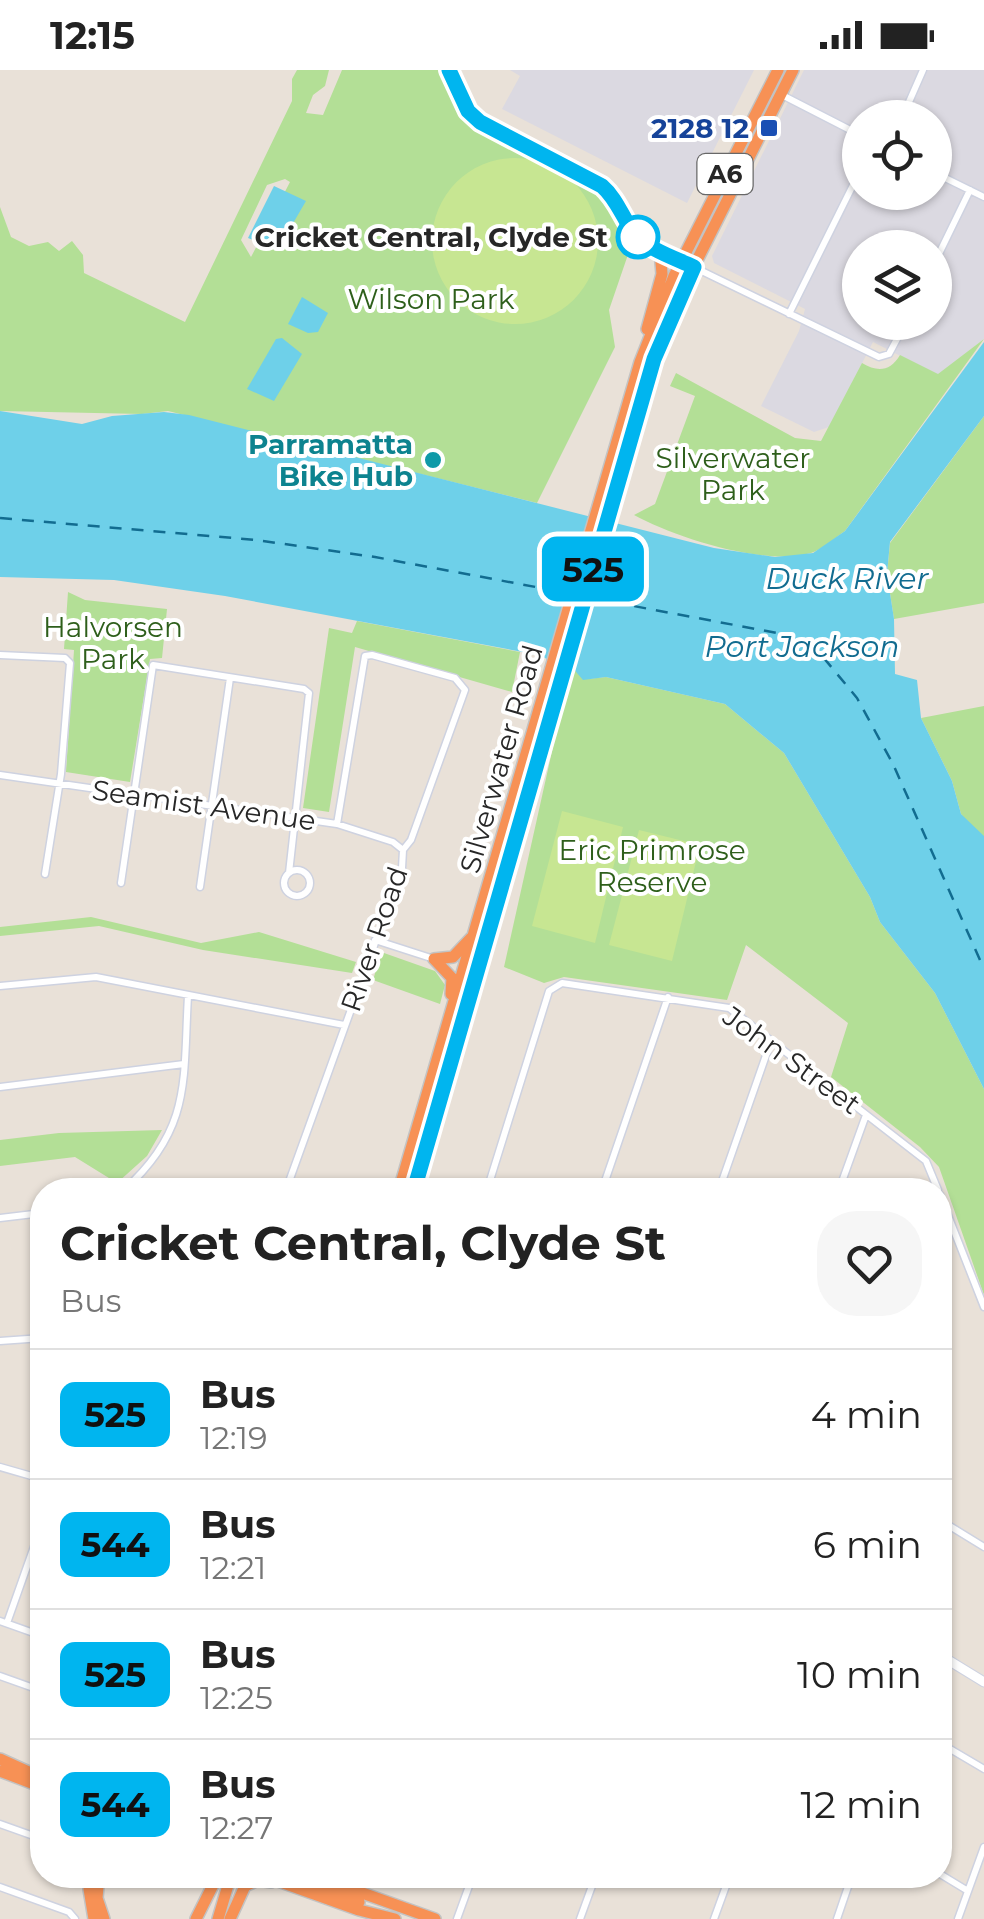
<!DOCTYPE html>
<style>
:root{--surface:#fff;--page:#f6f6f6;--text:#222;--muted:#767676;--line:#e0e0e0}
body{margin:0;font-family:Montserrat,sans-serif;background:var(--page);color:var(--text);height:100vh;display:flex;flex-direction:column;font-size:38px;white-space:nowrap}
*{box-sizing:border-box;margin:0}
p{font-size:32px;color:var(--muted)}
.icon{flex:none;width:55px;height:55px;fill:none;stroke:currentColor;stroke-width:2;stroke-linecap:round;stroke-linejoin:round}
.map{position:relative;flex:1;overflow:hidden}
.side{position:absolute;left:30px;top:1108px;width:922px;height:710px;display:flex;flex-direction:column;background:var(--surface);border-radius:40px;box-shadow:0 2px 8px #0004}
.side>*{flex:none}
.badge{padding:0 20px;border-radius:15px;font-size:35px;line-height:65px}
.tools{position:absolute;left:842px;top:30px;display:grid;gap:20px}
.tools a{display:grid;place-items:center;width:110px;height:110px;border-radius:50%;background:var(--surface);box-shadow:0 2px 8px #0004;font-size:50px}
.map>.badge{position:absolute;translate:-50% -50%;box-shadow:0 0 0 5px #fff}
.round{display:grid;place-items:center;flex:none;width:105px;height:105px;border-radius:40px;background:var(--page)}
.headline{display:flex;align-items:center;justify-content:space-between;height:170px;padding:0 30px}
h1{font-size:48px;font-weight:700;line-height:75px}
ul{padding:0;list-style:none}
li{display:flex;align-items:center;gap:30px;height:130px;padding:0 30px;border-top:2px solid var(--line)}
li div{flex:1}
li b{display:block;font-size:38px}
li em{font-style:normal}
li .badge{min-width:110px;font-weight:700;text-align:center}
.status{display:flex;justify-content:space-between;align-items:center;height:70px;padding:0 50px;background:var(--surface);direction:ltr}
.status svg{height:28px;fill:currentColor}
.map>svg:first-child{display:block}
</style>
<div class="status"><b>12:15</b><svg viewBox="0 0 49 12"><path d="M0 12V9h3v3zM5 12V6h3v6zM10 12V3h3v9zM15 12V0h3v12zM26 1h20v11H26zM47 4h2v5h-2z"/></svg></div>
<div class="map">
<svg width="984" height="1849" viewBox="0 0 984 1849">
<rect width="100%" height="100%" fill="#e9e1d8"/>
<!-- industrial -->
<path fill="#dbd9e1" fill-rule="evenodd" d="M 510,0 L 754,0 L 687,133 L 502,39 L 520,6 Z
M 804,0 L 984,0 L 984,269 L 938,305 L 873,272 L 829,357 L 814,362 L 761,336 L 799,261 L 805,239 L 714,193 L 712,186 ZM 860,48 L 935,48 L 935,122 L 860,122 ZM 860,178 L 935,178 L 935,252 L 860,252 Z"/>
<!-- green -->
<path fill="#b3df96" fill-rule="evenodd" d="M 297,0 L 329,0 L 325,16 L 313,25 L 306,43 L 323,45 L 342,0 L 440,0 L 456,39 L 477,57 L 610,124 L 633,170 L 609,240 L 615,277 L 537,433 L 168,341 L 142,344 L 0,341 L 0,137 L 11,167 L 29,176 L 48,172 L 59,181 L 72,171 L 83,185 L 84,203 L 185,252 L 292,31 L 292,9 ZM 285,109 L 290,112 L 251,187 L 241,170 L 267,115 Z
M 984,269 L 845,461 C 835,468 823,479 811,483 C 766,497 674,467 634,445 L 655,434 L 695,326 L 670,316 L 676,303 L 795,368 L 821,371 L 862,293 C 877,302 890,302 900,285 L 938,304 Z
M 984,346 L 984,533 L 894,549 L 887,504 L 890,473 Z
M 68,522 L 85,530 L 167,539 L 162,588 L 150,589 L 130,712 L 66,702 L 74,580 L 64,579 Z
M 357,551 L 520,582 L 512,622 L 355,577 L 329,742 L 303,738 L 329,558 L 352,563 Z
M 571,596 L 587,609 L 606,607 L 725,634 L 784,683 L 870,827 L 880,852 L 935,923 L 984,1019 L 984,1225 L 939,1097 L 920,1077 L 831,1007 L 848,953 L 746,875 L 727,930 L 564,907 L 544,913 L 504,897 Z
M 984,636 L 984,775 L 961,744 L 952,711 L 921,648 Z
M 91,847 L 201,873 L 259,862 L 356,892 L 352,903 L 203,880 L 99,856 L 0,866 L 0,857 Z
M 384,883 L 435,901 L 445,915 L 440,934 L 373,910 L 381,884 Z
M 162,1060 L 147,1086 L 117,1113 L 75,1087 L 0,1096 L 0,1070 L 59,1063 Z"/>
<!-- pitch -->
<path fill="#c7e692" d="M432 171a83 83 0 1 1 166 0a83 83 0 1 1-166 0Z
M 562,741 L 623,757 L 595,873 L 532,856 Z
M 639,760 L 700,775 L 672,891 L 609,875 Z"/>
<!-- water -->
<path fill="#6ed0e9" d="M 274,116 L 306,131 L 292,155 L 273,178 L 248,168 Z
M 302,227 L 328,243 L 318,262 L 308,263 L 288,254 Z
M 282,268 L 302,284 L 274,331 L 247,319 L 276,269 Z
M 984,272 L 984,346 L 890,472 L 887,504 L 894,549 L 895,604 L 917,610 L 921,648 L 952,711 L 961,744 L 984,766 L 984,1019 L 935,923 L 880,852 L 870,827 L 784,683 L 725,634 L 606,607 L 583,610 L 571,596 L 528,583 L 225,526 L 114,510 L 0,507 L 0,341 L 82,354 L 112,346 L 164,342 L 189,345 L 714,478 L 775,487 L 813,483 L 845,461 Z"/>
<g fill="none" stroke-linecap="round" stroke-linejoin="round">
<!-- ferry -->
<path stroke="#126c90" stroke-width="2.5" stroke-dasharray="12 10" stroke-linecap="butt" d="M 0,448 L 256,470 L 375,487 L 568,523
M 591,528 L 777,563 L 823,587 L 857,628 L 893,694 L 984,899"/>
<!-- street casing -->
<g stroke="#ced2e0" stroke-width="9">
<path id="street" d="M 782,25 L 860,65
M 902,48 L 923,0
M 935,103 L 984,127
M 644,173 L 879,287 L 889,284 L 906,252
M 935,192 L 970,120
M 789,244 L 860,101
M 0,585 L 65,588 L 70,593 L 61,704 L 45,804
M 0,705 L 337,754 L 393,772 L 403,780
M284 813a13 13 0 1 1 26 0a13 13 0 1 1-26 0Z
M 121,813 L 153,595 L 304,619 L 309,623 L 289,803
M 200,817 L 230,608
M 375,870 L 434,889
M 0,916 L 96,907 L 344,955
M 0,1017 L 184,994
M 124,1120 C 192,1059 183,1010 188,926
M 286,1120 L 402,798 L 403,780 L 411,770 L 465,620 L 455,608 L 372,585 L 365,586 L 337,754
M 487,1120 L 549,921 L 562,913 L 729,938 L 926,1091 L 938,1120
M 602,1120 L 668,927
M 719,1120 L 771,971
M 839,1120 L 866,1045
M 940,1125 L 984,1237
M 0,1148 L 42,1143
M 940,1176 L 952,1156
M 0,1271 L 42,1268
M 0,1397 L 42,1409
M 940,1450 L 984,1477
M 0,1551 L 42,1566
M 7,1553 L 42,1454
M 0,1606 L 42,1621
M 940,1673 L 984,1699
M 0,1754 L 42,1769
M 940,1804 L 968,1821
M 0,1817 L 69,1842 L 75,1849
M 457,1849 L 473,1805
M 580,1849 L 596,1805
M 714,1849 L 730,1805
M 837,1849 L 852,1805
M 958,1849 L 984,1777"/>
</g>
<!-- secondary casing -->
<g stroke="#ced2e0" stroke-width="11">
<path id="secondary" d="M 940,1585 L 984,1612"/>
</g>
<!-- highway casing -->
<g stroke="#c3c3c3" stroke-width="14">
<path id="highway" d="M 647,259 L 662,204 L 660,181
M 434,889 L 452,908 L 451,924
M 434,889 L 453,887 L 471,868
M 399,1120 L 640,292 L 674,206 L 778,0
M 414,1120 L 654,289 L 687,210 L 793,0
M 0,1689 L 42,1708
M 0,1701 L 42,1717
M 99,1805 L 97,1828 L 104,1849
M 261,1805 L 359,1840 L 395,1849
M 285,1805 L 359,1832
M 312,1805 L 435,1849
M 89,1819 L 94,1849
M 196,1849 L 218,1805
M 218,1849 L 231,1805
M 230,1849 L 245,1816 L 258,1810 L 271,1812"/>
</g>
<!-- street -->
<use href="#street" stroke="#fff" stroke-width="6"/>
<!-- secondary -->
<use href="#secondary" stroke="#fff" stroke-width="9"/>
<!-- highway -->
<use href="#highway" stroke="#f79155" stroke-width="11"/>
</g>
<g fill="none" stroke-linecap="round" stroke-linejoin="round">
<!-- line casing -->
<g stroke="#fff" stroke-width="22">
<path id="line" d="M 414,1120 L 654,289 L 694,197 C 675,188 649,180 635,164 C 622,148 618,130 602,116 L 480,52 L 468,41 L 449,0"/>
</g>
<!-- line -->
<use href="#line" stroke="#00b5ef" stroke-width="15"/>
</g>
<!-- markers -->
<rect fill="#1a4fb4" stroke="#fff" stroke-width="4" x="759" y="48" width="20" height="20" rx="5"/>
<circle fill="#fff" stroke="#00b5ef" stroke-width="5" cx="638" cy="167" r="20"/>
<circle fill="#0f9aa8" stroke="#fff" stroke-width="4" cx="433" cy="390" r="10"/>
<g text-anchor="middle" stroke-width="8" stroke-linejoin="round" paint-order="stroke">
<!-- shield labels -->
<rect fill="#fff" stroke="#686868" stroke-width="2.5" x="697.5" y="84" width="55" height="40" rx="8"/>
<g font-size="25" font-weight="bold" fill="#272727">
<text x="725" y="113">A6</text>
</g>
<!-- transit labels -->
<g font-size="28" font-weight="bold" fill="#164399" stroke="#fff" text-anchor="end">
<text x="749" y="68">2128 12</text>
</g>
<!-- stop labels -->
<g font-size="28" font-weight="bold" fill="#272727" stroke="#fff" text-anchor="end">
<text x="608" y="177">Cricket Central, Clyde St</text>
</g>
<!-- park labels -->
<g font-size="28" fill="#2e5f1b" stroke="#fff">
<text x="431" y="239">Wilson Park</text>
<text x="733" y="398">Silverwater<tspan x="733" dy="32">Park</tspan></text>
<text x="113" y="567">Halvorsen<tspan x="113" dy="32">Park</tspan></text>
<text x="652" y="790">Eric Primrose<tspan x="652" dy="32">Reserve</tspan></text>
</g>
<!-- culture labels -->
<g font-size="28" font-weight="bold" fill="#0d838f" stroke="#fff" text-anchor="end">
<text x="413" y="384">Parramatta<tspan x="413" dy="32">Bike Hub</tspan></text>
</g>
<!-- street labels -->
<g font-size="28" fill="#272727" stroke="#fff">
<text transform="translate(501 689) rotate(-74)" y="10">Silverwater Road</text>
<text transform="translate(204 735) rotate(8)" y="10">Seamist Avenue</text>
<text transform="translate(374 869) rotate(-71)" y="10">River Road</text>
<text transform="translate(792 990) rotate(36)" y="10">John Street</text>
</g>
<!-- water labels -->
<g font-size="30" font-style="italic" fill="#126c90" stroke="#fff">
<text x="847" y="519">Duck River</text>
<text x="802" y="587">Port Jackson</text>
</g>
</g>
</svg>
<div class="tools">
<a><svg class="icon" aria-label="locate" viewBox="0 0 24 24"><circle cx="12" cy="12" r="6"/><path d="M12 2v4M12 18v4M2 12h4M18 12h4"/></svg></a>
<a><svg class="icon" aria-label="layers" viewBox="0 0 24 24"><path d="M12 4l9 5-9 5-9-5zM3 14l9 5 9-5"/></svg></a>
</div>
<b class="badge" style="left:593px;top:499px;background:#00b5ef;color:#111">525</b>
<section class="side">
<div class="headline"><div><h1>Cricket Central, Clyde St</h1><p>Bus</p></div><a class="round"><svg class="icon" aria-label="heart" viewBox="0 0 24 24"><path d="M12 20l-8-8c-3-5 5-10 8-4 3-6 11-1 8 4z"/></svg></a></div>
<ul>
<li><span class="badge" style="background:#00b5ef;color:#111">525</span><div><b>Bus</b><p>12:19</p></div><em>4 min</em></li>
<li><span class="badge" style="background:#00b5ef;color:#111">544</span><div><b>Bus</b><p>12:21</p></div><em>6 min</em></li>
<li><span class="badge" style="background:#00b5ef;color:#111">525</span><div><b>Bus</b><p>12:25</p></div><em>10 min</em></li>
<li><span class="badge" style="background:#00b5ef;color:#111">544</span><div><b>Bus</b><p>12:27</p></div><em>12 min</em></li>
</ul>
</section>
</div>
